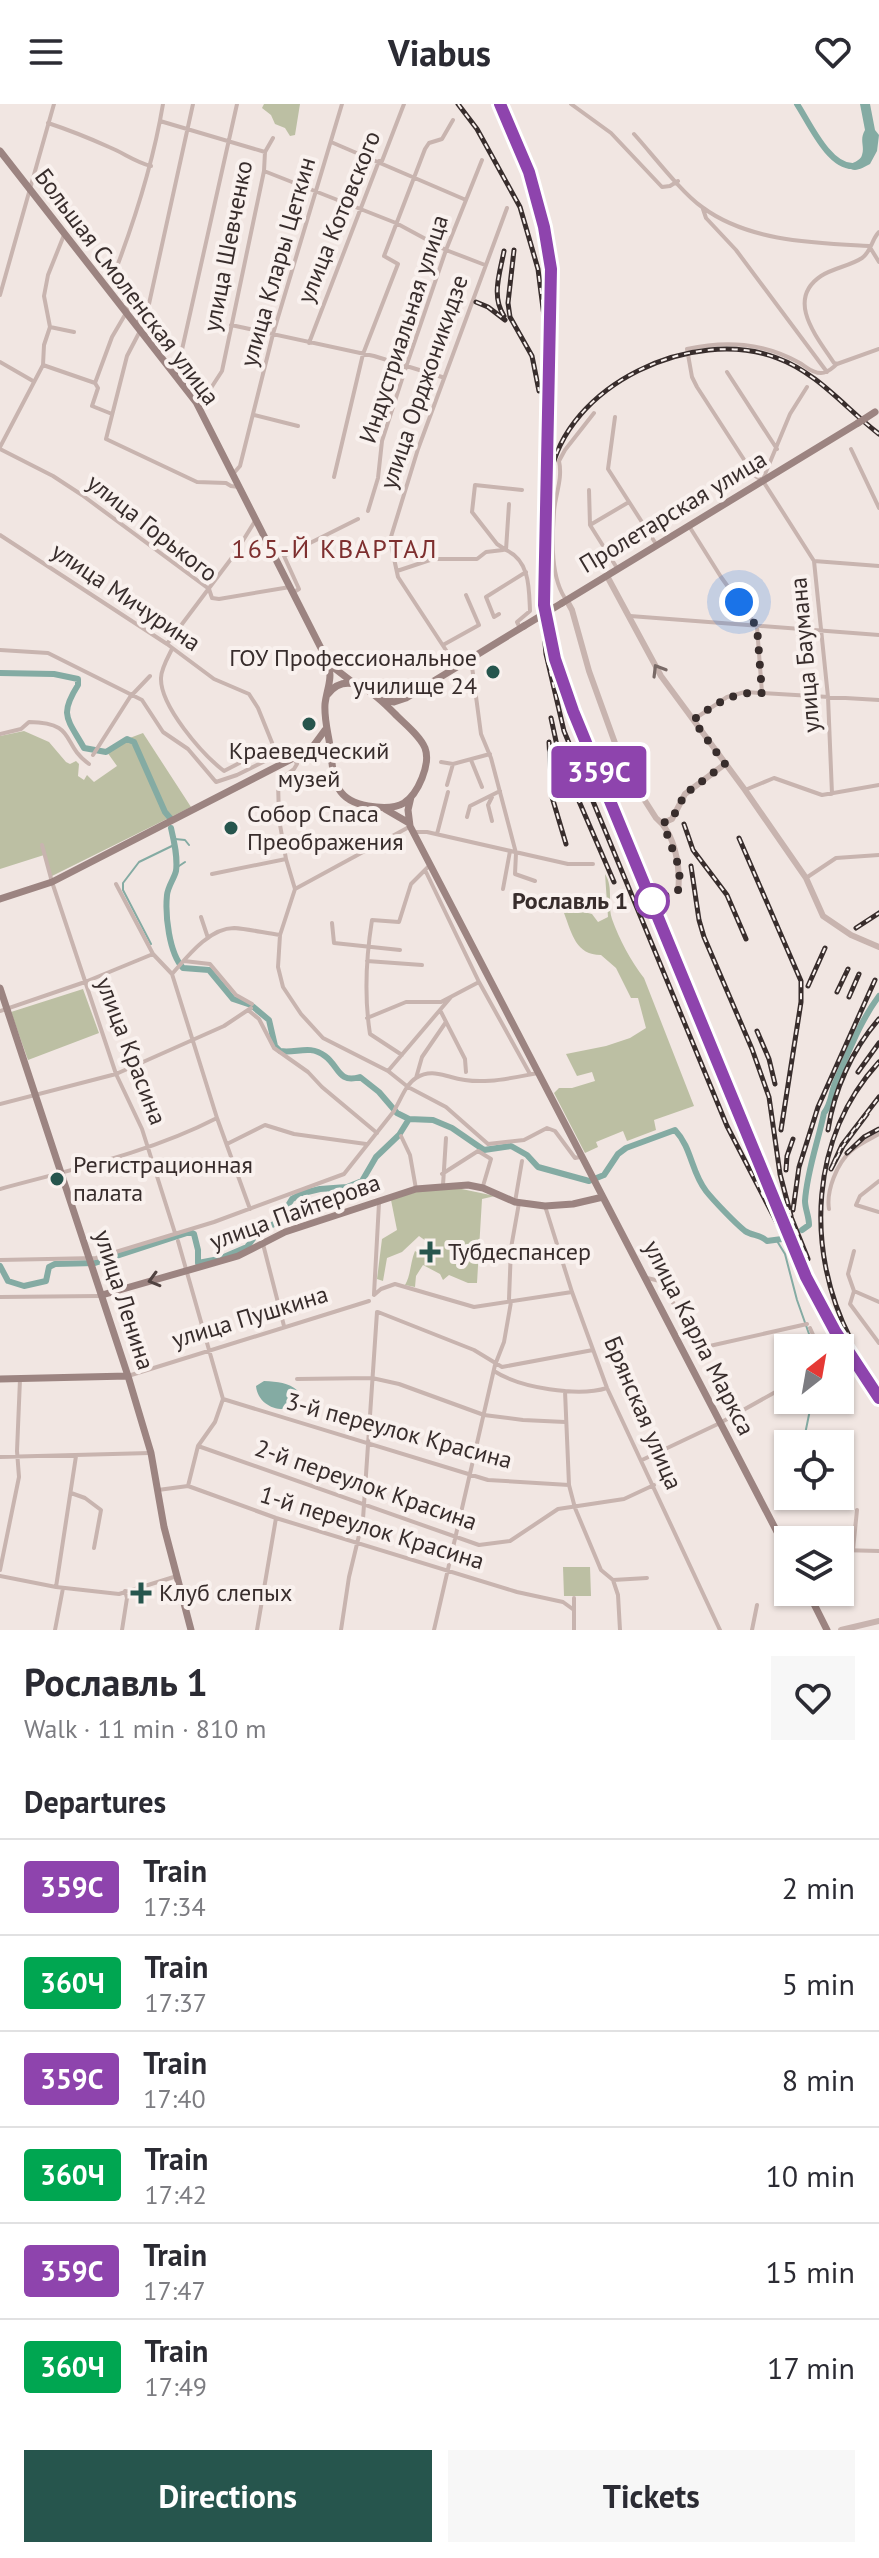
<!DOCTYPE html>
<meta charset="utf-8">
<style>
:root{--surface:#fff;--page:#f7f7f7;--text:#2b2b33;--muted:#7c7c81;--line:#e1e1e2;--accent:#26554d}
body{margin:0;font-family:"PT Sans",sans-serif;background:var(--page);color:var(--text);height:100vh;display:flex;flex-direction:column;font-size:30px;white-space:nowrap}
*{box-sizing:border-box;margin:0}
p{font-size:26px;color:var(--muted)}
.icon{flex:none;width:44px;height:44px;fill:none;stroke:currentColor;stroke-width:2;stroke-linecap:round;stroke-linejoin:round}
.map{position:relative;height:1526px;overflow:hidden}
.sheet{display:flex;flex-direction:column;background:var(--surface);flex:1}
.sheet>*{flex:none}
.badge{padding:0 16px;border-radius:6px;font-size:28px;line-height:52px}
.needle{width:52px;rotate:31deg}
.tools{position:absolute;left:774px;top:1230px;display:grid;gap:16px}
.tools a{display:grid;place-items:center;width:80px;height:80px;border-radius:0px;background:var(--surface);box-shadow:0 2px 6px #0004;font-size:40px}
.you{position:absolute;width:40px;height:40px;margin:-20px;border:6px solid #fff;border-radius:50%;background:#1a73e8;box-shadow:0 0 0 12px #1a73e833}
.map>.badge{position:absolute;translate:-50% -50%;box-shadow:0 0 0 4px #fff}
h2{padding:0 24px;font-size:30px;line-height:72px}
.round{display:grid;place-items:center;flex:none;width:84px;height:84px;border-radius:0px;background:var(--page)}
.head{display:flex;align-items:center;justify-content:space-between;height:136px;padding:0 24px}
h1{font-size:38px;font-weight:600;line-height:60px}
.button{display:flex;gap:16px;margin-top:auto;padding:16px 24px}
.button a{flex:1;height:92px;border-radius:0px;background:var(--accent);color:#fff;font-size:32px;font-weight:600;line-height:92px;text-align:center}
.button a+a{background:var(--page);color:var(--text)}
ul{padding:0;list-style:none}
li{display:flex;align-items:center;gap:24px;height:96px;padding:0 24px;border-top:2px solid var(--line)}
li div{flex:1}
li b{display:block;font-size:30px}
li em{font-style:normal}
li .badge{min-width:88px;font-weight:700;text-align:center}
header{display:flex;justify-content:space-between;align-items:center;height:104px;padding:0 24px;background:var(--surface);font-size:36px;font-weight:600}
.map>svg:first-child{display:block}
</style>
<header><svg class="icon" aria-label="menu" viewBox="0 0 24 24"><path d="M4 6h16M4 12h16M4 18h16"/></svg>Viabus<svg class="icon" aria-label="heart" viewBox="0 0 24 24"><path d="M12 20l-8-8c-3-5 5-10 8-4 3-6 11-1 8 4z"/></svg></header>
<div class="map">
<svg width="879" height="1526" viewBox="0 0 879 1526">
<rect width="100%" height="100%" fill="#f1e6e2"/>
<!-- green -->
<path fill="#bcbfa3" d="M 264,0 L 300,0 L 295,31 L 290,32 L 285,24 L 275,20 L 271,11 L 262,4 Z
M 24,627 L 49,638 L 66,658 L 70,660 L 76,657 L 79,660 L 78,672 L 84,676 L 87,671 L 94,678 L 117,662 L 107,648 L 127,635 L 143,629 L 191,703 L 52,772 L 44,751 L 0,765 L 0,632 Z
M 605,770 C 614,784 607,800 612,815 C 619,835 631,857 644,874 L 694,1002 L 654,1016 L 656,1026 L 627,1037 L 623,1027 L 596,1038 L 598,1043 L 585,1049 L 554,989 L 559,984 L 572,984 L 595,977 L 592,968 L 577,972 L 566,950 L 606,942 L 630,934 L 646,924 L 638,894 L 631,894 L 616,864 L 601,851 C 576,851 572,830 564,809 L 564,803 L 592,810 L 598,818 L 608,813 Z
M 83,885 L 99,929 L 28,956 L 11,908 Z
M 428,1084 L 457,1084 L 495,1092 L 482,1095 L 477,1179 L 468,1179 L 449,1171 L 443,1176 L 440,1170 L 423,1161 L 416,1172 L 415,1183 L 405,1181 C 411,1171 410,1159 415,1147 L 425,1153 L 430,1147 L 426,1137 L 419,1132 L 402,1148 L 387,1154 L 383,1177 L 377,1175 L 382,1135 L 397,1126 L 391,1096 Z
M 563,1463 L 590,1463 L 591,1492 L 564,1492 Z"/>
<!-- water -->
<path fill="#84aba3" d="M 860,0 L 870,0 L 875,26 L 879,31 L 877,47 L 870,60 C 862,64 854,70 847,62 C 851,59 861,57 862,51 C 865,42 859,36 865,26 Z
M 264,1277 C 278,1278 288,1278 298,1287 L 298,1301 C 281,1311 258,1302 256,1282 Z"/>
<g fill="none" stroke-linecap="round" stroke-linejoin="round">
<!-- stream -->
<path stroke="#84aba3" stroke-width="2" d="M 175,735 L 185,736 L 189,741
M 176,764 L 185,758
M 151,840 L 123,786 L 123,779 L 139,758 L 176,740
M 777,1137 L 785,1150 L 797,1196 L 814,1244
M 803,1340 L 812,1296
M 788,1405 L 791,1392"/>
<!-- river -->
<path stroke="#84aba3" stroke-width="6" d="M 797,0 C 809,18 829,64 854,62
M 0,569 L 54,570 L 78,575 L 78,581 C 59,611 67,614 84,644 L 106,648 L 127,635 L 134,638 L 165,708 L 171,715
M 171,724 C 174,737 178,753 176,767 C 174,775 168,782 167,791 C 165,811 169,849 183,864 L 209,866 L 233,895 L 251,901 L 269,916 L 275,942 L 280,947 C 296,950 309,940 325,952 C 339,962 338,980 360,973 L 379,988 L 397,1009 L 409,1015 L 433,1016 L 452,1024 L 484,1046 L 511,1042 L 527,1051 L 538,1063 L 589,1077 L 604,1071 L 618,1050 L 626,1044 L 675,1026 C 692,1044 691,1068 706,1087 C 714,1097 735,1119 745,1127 C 752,1132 760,1130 767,1137 L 782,1135
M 802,1126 L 809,1121 C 809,1112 805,1105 805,1097 C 807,1067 818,1038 824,1009 C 831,1001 831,989 835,979 C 848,950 860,917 879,892
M 0,1162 L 8,1177 L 24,1182 L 46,1177 L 49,1163 L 55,1160 L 95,1159 L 190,1128 L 194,1130 L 198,1146 L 198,1159 L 219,1155 L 247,1143 L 258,1128 L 278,1118 L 292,1095 L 303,1089 L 320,1085 L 347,1083 L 362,1077 L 376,1053 L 399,1031 L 409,1015"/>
<!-- minor -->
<path stroke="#c8b4af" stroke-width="4" d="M 571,0 L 611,29 L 662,83 L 670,82 L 678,77
M 160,17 L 265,48
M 48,19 C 69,26 89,34 109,43 C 124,49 135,58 151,62
M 634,30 C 653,51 681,88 702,103 C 749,138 815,139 871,142
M 331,38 L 466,96
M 264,67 L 396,119 L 446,146 L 485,161
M 703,105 L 706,114 L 736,146 L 827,268
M 879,128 C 871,136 872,147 862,154 C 850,162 833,164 821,172 C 785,196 817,233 834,259 L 837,260 L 879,245
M 871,145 L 879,158
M 0,191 L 54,0
M 136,220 L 147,209 L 193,0
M 231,221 L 374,252 L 442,273
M 50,223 L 74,228
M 140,227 L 127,252 L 106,335 L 197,378 L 226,379 L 231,382 L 239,383
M 309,239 L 379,57 L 382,57 L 404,0
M 0,258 L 33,277
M 43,261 L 95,279
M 173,266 L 179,259 L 237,0
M 727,268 L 777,345
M 196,298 L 211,284 L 222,267 L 264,67 L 265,48 L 273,34
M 112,310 L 92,302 L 98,284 L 95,279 L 112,233 L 129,204 L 113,173 C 135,116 153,60 163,0
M 254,311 L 298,322
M 615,313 L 608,365 L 656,440
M 0,343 L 43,261 L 44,241 L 50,223 L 44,192 L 48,171 L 64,131
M 0,345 L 53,372 L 82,391 L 209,485 L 212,494 L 219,495 L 290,483
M 851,345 L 879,404
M 233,370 L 240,362 L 273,230 L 342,0
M 334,373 L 363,250 L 398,160 L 384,152 L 425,45 L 429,39 L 442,35 L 453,16
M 763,375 L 790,310 L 807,283
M 589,386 L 590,421 L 617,464
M 509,400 L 506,446 C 530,457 529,484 530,507 L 517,518 L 520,524
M 368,407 L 378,374 L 382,337 L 406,263 L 446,146 L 482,56
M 590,421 L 629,398
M 689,422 L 721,473 L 757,523 L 762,589
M 0,431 L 167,540 L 214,575 L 249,590 L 258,604 L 277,651 L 283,659
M 506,446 L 497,440 L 472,408 L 475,381 L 522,386
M 814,457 L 879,462
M 397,467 L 433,455 L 477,455 L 486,448 L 503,446
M 294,488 L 299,485 L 284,452 L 358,415
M 567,497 C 550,475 552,435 554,408 C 555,391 563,375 559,357 L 565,346 L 594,309
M 499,510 L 494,513 L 486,493 L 526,468
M 630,512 L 879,531
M 167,540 L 234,451 L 255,417
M 443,541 L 479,521 L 466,491
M 172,545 C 168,553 161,565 161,574 C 160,602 202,650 224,667 L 253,652 L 266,657
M 0,546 L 48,549 L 142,596 L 163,628 L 188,645 L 216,678 L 237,671 L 277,651
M 471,555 L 481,630 L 491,654 L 516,749 L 515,770 L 535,777
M 457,563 L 398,473 L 390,436 L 418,345 L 507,104
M 693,616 L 727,593 L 745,588 L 879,596
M 0,630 L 21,625 L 29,618 C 78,619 60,639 89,660
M 93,651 L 130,593 L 150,572
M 294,654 L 297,660 L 294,665 L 278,677 L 279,715 L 286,755 L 295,785 L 280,831 L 278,863 L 283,883 L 301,910 L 323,934 L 388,967 L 408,983 L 446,1003 L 488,1040 L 524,1036 L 547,1024 L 555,1027 L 575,1054 L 580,1053
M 471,656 L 482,683
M 441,658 L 453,660
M 447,681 L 453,660 L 490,650
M 745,686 L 774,674 L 822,691 L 879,681
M 832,690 L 828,593 L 814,457 L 763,377 L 754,371 L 697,283 L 692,273 L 687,245 C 727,236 762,239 798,258 C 806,262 811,269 821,269 C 828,269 832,264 837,260
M 492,693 L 488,701 L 492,717
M 467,713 L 470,702 L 500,687
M 414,728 L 427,728 L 568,760 L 593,760
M 437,730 L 448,688
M 42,741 L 52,778 L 116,970 L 142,1025 L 175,1129
M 426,768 L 479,878 L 530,970
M 212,770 L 286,755
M 806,774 L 836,754 L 879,751
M 116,780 L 153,850 L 172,870 L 217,1014 L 250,1105
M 295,785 L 409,723
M 503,785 L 510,747
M 201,813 L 208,834
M 332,819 L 334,839 L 400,846
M 184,857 L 210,860 L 236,891 L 252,900
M 367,857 L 422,861
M 172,870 C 187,853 209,824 234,824 C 249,825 265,829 280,831
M 248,906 L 259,915 L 274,944 L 308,968 L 322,983 L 377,1029
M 0,907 L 85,878 L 153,850
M 441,908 L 465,955 L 466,968
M 367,914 L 406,898 L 441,898 L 479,878
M 402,951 L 370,930 C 364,892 366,854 372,816 L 399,818 L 411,780 L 429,762
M 388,967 L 451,893
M 416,974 L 422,953 L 446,918
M 0,1000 L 116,970 L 224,922 L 251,904
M 395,1005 C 401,995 406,980 416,974 C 429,966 439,970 451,973 C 480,982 511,974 538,969
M 401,1032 L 410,1051 L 416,1085
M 227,1040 L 265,1021 L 294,1030 L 366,1040
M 442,1070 L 478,1047 L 491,1055 L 483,1082
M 879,1077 L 860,1092 L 856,1101 L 879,1108
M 443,1081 L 446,1034
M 0,1085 C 73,1065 149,1049 217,1014
M 515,1098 L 522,1057
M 545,1102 L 572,1188 L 607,1284 L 720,1526
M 829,1105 C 826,1087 837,1059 851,1047 C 859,1040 870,1035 879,1030
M 178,1137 L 223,1295 L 215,1318 L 198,1342 L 188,1382
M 263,1140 L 284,1222
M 0,1156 L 96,1154 L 214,1118 L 344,1070 L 394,1007
M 647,1174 L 660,1177 L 696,1237 L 705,1243 L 807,1220
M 854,1187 L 848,1170 L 854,1147
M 374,1190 L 379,1099
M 374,1191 L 381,1185 L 395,1180 L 474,1203 L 572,1188
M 0,1193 L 100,1192
M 879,1198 L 854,1187 L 850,1200 L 879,1239
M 378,1208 L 474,1246 L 502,1263 L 593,1246
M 810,1224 L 819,1244
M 494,1267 C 520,1284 578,1293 607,1284
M 128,1272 L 369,1197
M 297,1275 L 372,1274 L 399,1280 L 484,1311 L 523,1316 L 565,1318
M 565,1287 L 569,1381 L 575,1404 L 601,1466 L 613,1476 L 647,1474
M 223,1295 L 488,1376 L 569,1381
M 198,1342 L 479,1441 L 510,1437 L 558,1405 L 624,1395 L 654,1381
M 0,1353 L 150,1349
M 642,1356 L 720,1319 L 788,1281
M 158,1386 L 188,1382 L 276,1414 L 517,1488 L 563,1498 L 574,1506
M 71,1389 L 85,1394 L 101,1406 L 94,1444
M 781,1432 L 788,1439
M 840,1446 L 879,1447
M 853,1446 L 857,1406
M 0,1466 L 19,1373 L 17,1347 L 20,1275
M 0,1472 L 56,1483 L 119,1490 L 177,1472
M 613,1476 L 618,1491 L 620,1526
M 56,1483 L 76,1352
M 55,1526 L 63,1484
M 122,1526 L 127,1494 L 125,1487
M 257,1526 L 276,1414
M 341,1526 L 349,1473 L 363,1415 L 377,1208
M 434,1526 L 495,1261 L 504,1238 L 511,1198 L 509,1195 L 511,1144 L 519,1099
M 574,1526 L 574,1494
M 752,1526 L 757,1501"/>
<!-- tertiary -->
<path stroke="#c8b4af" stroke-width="6" d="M 607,472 L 661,572 L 745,686 L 806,774 L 823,812 L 851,831 L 879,843
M 567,497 L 572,506 L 589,567 L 624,664 L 656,714 C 675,729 681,764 678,787
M 663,719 L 672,715 L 685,690 L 725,660
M 841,1526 L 879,1517"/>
<!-- secondary -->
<path stroke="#9c8481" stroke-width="7" d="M 0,47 L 196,298 L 328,558 C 333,575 327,584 325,600 C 324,615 328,628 330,642 C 334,673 332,696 368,702 C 380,704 394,705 404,699 C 418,690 431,660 425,644 C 420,632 406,621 397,612 C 380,595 350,562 328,590
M 562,499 L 858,319
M 329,560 L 351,577
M 383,595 L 394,598 L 406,594 L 524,522
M 311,645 L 323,646 L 331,657
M 411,693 L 408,706 L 410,722 L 788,1449
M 385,705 L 409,719
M 0,795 L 52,778 L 311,645 L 325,626
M 0,884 L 128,1272 L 151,1349 L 164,1423 L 191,1526
M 102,1191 L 238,1152 L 285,1128 L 416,1085 L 468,1081 L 483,1084 L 515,1098 L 545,1102 L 573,1100 L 603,1093
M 0,1275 L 128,1272
M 808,1488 L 827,1526"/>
<!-- rail casing -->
<g stroke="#382d2c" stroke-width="5">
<path id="rail" d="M 458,0 L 477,25 L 520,103 L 538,165 L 547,236 L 548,279 L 540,483 L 546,550 L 564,627 L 727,1022 L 820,1202 L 879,1294
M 501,0 C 531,63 554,133 552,203
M 514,146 L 508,199 L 510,213 L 532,252 L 539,287
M 504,147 C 500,169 491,192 504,212
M 476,198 L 488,203 L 505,216
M 550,373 C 566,280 694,222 777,254 C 818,269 845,304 879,330
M 560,569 L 773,1087
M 551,614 L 559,651 L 614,778
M 549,638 L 552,693 L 566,740
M 684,720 L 693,746 L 727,791 L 746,835
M 739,734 L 801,877 L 801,898 L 781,1026
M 691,762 L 699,816 L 704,833 L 752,945 L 769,993 L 780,1070 L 791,1112
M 856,824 L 879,809
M 808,882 L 825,844
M 837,888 L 848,865
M 849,893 L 859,870
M 757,927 L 769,955 L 775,980
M 858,968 L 879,939
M 867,1010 L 843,1042 L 831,1065 L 842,1041 L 879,993
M 828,1026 C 834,986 852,946 879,915
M 847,1049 L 864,1033 L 879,1025
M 786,1066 L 787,1052 L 793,1035
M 787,1103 L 808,1155
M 793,1106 L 799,1063 L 818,1003 L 875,876
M 850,1234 C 805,1145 810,1033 879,958"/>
</g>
<!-- rail -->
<use href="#rail" stroke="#f9f1ee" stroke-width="2" stroke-dasharray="6" stroke-linecap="butt"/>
<!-- secondary-bridge -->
<path stroke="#9c8481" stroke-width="7" d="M 858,319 L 875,308
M 524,522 L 562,499"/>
</g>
<!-- one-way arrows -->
<defs><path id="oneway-chevron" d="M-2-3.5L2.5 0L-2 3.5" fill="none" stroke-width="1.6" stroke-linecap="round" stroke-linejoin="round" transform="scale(2)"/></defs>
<use stroke="#796a67" href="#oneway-chevron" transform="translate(658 566) rotate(-121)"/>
<use stroke="#514341" href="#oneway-chevron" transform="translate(154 1176) rotate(164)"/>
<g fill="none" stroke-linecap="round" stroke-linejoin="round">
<!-- line casing -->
<g stroke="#fff" stroke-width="18">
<path id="line" d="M 500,0 L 529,68 L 544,123 L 551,165 L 544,501 L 555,555 L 573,607 L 806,1173 L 835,1227 L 879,1294"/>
</g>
<!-- line -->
<use href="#line" stroke="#8e44ad" stroke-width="12"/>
<!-- walk -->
<path stroke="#382d2c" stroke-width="8" stroke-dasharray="0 14.4" d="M 652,797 L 678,787 L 680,766 L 663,719 L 672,715 L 685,690 L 725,660 L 693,616 C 716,600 733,587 762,589 L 757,523 L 739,498"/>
</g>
<!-- markers -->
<g fill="#26554d" stroke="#f9f1ee" stroke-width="3">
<circle cx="493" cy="568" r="8"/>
<circle cx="309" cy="620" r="8"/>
<circle cx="231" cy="724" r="8"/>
<circle cx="57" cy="1075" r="8"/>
<path d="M426 1136h8v8h8v8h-8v8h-8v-8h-8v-8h8z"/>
<path d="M137 1477h8v8h8v8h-8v8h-8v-8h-8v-8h8z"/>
</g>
<circle fill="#fff" stroke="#8e44ad" stroke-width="4" cx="652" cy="797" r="16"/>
<g text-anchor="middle" stroke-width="8" stroke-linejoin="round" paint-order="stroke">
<!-- street labels -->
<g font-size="24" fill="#382d2c" stroke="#f9f1ee">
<text transform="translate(339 113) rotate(-68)" y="8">улица Котовского</text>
<text transform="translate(228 142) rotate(-79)" y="8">улица Шевченко</text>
<text transform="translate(278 158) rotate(-74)" y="8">улица Клары Цеткин</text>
<text transform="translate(127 183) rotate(53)" y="8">Большая Смоленская улица</text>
<text transform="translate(404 225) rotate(-72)" y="8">Индустриальная улица</text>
<text transform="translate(424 278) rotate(-71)" y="8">улица Орджоникидзе</text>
<text transform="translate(673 408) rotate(-31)" y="8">Пролетарская улица</text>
<text transform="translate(152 424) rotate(38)" y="8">улица Горького</text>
<text transform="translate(126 493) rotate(34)" y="8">улица Мичурина</text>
<text transform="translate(805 551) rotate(-95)" y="8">улица Баумана</text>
<text transform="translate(131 947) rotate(69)" y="8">улица Красина</text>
<text transform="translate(295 1108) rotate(-20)" y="8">улица Пайтерова</text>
<text transform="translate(124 1196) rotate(72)" y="8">улица Ленина</text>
<text transform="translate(250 1213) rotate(-17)" y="8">улица Пушкина</text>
<text transform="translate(699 1234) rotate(63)" y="8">улица Карла Маркса</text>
<text transform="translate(643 1309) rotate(67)" y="8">Брянская улица</text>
<text transform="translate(399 1327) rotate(15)" y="8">3-й переулок Красина</text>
<text transform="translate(366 1381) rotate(19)" y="8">2-й переулок Красина</text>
<text transform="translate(372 1424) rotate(17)" y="8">1-й переулок Красина</text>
</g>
<!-- poi labels -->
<g font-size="24" fill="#382d2c" stroke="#f9f1ee" text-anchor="start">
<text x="477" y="562" text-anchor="end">ГОУ Профессиональное<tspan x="477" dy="28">училище 24</tspan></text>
<text x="309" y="655" text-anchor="middle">Краеведческий<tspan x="309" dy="28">музей</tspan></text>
<text x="247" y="718">Собор Спаса<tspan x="247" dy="28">Преображения</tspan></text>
<text x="73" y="1069">Регистрационная<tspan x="73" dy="28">палата</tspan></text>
<text x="448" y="1156">Тубдеспансер</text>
<text x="159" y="1497">Клуб слепых</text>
</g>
<!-- stop labels -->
<g font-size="24" font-weight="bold" fill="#382d2c" stroke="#f9f1ee" text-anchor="end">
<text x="628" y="805">Рославль 1</text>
</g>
<!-- neighbourhood labels -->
<g font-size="26" letter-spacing="2" fill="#7e2f2f" stroke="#f9f1ee">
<text x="335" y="454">165-Й КВАРТАЛ</text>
</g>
</g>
</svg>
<div class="tools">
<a><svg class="needle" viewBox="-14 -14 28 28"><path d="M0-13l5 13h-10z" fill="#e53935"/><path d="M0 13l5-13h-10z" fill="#7c7c81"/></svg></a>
<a><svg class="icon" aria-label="locate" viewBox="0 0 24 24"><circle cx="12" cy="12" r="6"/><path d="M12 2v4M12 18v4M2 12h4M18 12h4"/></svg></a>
<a><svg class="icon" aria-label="layers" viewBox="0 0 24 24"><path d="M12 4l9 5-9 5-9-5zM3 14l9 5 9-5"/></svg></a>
</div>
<div class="you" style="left:739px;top:498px"></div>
<b class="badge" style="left:599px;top:668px;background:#8e44ad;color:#fff">359С</b>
</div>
<section class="sheet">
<div class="head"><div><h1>Рославль 1</h1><p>Walk · 11 min · 810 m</p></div><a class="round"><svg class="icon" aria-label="heart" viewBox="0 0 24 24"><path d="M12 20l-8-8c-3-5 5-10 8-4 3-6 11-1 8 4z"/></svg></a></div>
<h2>Departures</h2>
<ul>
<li><span class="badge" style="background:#8e44ad;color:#fff">359С</span><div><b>Train</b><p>17:34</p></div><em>2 min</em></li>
<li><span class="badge" style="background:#00a651;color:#fff">360Ч</span><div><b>Train</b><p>17:37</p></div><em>5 min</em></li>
<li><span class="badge" style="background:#8e44ad;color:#fff">359С</span><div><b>Train</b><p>17:40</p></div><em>8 min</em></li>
<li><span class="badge" style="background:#00a651;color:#fff">360Ч</span><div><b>Train</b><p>17:42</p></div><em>10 min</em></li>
<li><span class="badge" style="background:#8e44ad;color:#fff">359С</span><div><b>Train</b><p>17:47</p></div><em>15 min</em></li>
<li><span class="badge" style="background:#00a651;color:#fff">360Ч</span><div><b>Train</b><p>17:49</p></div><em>17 min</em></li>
</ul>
<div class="button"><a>Directions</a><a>Tickets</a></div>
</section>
